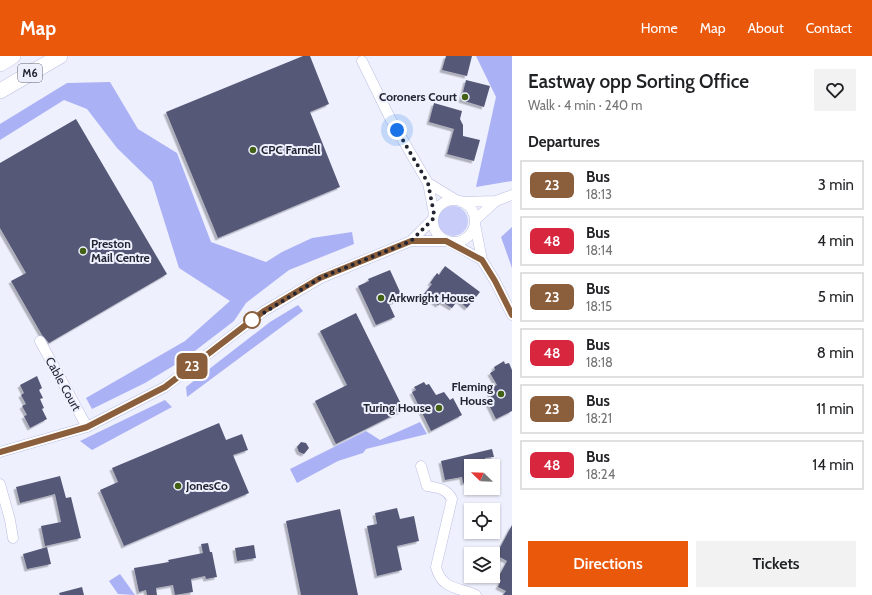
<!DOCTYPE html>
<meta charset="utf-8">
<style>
:root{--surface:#fff;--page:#f2f2f2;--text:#202124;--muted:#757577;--line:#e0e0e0;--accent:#ea580c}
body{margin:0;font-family:Cabin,sans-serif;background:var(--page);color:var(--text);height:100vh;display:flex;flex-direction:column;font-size:15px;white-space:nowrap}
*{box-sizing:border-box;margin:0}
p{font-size:13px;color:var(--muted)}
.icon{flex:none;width:22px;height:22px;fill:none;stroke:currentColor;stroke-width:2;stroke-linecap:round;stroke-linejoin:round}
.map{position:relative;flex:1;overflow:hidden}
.drawer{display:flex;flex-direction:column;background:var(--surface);width:360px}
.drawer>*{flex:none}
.badge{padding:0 8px;border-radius:6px;font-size:14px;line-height:26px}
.needle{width:26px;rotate:293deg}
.controls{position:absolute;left:464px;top:403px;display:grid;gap:8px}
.controls a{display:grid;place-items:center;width:36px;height:36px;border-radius:0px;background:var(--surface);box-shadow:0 1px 3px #0004;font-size:20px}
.you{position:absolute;width:20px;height:20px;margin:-10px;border:3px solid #fff;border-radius:50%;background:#1a73e8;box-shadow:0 0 0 6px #1a73e833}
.map>.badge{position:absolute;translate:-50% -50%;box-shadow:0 0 0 2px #fff}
h2{padding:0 16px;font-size:15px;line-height:36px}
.round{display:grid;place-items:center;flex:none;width:42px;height:42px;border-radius:0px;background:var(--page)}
.head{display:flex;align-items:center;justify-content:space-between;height:68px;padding:0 16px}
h1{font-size:19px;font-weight:600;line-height:30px}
.action{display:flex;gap:8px;margin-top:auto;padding:8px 16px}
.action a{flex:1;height:46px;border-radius:0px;background:var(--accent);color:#fff;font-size:16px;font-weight:600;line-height:46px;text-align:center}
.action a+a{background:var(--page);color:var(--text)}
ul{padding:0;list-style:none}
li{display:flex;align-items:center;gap:12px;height:50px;margin:0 8px 6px;padding:0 8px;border:2px solid var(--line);border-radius:0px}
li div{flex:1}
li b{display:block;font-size:15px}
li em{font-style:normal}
li .badge{min-width:44px;font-weight:700;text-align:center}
header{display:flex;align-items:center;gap:24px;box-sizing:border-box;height:56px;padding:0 20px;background:var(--accent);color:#fff}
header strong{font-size:19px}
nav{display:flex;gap:22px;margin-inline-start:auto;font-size:14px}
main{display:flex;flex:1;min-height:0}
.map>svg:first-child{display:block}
</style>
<header>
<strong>Map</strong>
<nav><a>Home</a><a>Map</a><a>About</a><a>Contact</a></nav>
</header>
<main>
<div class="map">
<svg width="512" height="539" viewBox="0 0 512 539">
<defs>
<filter id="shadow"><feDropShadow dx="-2.5" dy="2.5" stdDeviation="0" flood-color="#0004"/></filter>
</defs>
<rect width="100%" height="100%" fill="#eef0fe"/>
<!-- green -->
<path fill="#c7ccf8" d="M438 165a15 15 0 1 1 30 0a15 15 0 1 1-30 0Z"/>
<!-- forest -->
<path fill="#abb1f5" d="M 476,0 L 512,0 L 512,125 L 476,131 L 496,41 Z
M 110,26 L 138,73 L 177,97 L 211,186 L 266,206 L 282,196 L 312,182 L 352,176 L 354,188 L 289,214 L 246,247 L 234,265 L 183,304 L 145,327 L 92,353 L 86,342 L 185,285 L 230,245 L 179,212 L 152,126 L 117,92 L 87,53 L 64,44 L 0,84 L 0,68 L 67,27 Z
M 512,171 L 512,212 L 501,181 Z
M 298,249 L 303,255 L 187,341 L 186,331 L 270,266 Z
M 165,344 L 172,351 L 92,394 L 80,385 Z
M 420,366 L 427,378 L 366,393 L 363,397 L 338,405 L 297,427 L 290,413 L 366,375 L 380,384 Z
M 120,518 L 135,539 L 118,538 L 109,525 Z"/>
<!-- building -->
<path fill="#565977" filter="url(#shadow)" d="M 303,0 L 310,0 L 329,48 L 310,56 L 340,131 L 218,182 L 166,56 Z
M 446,0 L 472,0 L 467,20 L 442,14 Z
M 466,24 L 490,30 L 484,51 L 461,44 Z
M 434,47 L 462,55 L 460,63 L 463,69 L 463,80 L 480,84 L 474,105 L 447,98 L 454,73 L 429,66 Z
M 76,63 L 167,218 L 49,287 L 42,279 L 11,225 L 26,217 L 0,172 L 0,107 Z
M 445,210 L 480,236 L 467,252 L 458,244 L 452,252 L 442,246 L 438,249 L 424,238 L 432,228 L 430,227 L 437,217 L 439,219 Z
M 390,214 L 401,238 L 396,240 L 398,244 L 389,248 L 395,261 L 376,269 L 358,230 L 369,225 L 368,223 Z
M 356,257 L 404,354 L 336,388 L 315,345 L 347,329 L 320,275 Z
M 504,305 L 505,308 L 509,307 L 512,314 L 512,355 L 496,363 L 487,345 L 492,343 L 488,333 L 497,329 L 490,317 L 495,314 L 494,311 Z
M 37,320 L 42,332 L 39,334 L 43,342 L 40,343 L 44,352 L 42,353 L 47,363 L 30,372 L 24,360 L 27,359 L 22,350 L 26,348 L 21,339 L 24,337 L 20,329 Z
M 424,326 L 426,329 L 429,328 L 436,339 L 444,336 L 450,344 L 453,342 L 462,359 L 431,375 L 412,336 L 416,334 L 414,331 Z
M 219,367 L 226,384 L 242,378 L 248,394 L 233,399 L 249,437 L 124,490 L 100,434 L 118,426 L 112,412 Z
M 301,386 L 306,387 L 309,392 L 304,398 L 299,396 L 297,391 Z
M 492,393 L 494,401 L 485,402 L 487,410 L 471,410 L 471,425 L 463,427 L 462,421 L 445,424 L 441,405 Z
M 60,420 L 66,442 L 71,441 L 81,482 L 45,490 L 41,470 L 61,466 L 55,438 L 20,447 L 16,431 Z
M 397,452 L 400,463 L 414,460 L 419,485 L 397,490 L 402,514 L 377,520 L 367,470 L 377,468 L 375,457 Z
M 340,453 L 358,539 L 301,539 L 286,465 Z
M 512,469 L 512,539 L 503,539 L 506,535 L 498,531 L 501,524 L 498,522 L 507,505 L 496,499 Z
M 208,487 L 210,496 L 212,496 L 217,521 L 206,523 L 205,520 L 191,523 L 193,536 L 175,539 L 173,529 L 156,532 L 157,539 L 147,539 L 146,534 L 139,536 L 134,512 L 169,506 L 168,504 L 203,497 L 201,488 Z
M 254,489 L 256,502 L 237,505 L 235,492 Z
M 47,491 L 51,508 L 27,513 L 23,498 Z
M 82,531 L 84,539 L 60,539 L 59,537 Z"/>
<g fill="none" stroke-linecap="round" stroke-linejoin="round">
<!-- minor casing -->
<g stroke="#b9bee0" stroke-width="11">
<path id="minor" d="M 362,5 L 390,62 L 428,127 L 434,158
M 428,127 L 456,144
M433 165a21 21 0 1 1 42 0a21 21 0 1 1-42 0Z
M 462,146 L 496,145
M 475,164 L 496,145 L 512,139
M 475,168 L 482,204 L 495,225 L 512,259
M 411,185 L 446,185
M 450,186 L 482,204
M 40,285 L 87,371
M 0,396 L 87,371 L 165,331 L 264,255 L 321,222 L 411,185 L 433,163
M 421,410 L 427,430 C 438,432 446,432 452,443 L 436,511 C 442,534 458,531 476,539
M 0,428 L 10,464 L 13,482"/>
</g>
<!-- highway casing -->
<g stroke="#b9bee0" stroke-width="16">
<path id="highway" d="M 0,8 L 13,0
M 0,35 L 60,0"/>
</g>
<!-- minor -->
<use href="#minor" stroke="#fff" stroke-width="10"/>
<!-- highway -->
<use href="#highway" stroke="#fff" stroke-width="15"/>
</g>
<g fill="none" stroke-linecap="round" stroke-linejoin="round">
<!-- line casing -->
<g stroke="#fff" stroke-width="9">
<path id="line" d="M 0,396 L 87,371 L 165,331 L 264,255 L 320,222 L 411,185 L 446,185 L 482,204 L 495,225 L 512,259"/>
</g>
<!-- line -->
<use href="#line" stroke="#8b5e3c" stroke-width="6"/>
<!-- walk -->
<path stroke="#222431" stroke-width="4" stroke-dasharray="0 7.2" d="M 252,264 L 320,222 L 411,185 L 433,163 L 434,158 L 428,127 L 397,74"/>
</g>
<!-- markers -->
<g fill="#426115" stroke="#eef0fe" stroke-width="1.5">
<circle cx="465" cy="41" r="4"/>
<circle cx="253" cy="94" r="4"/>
<circle cx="83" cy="195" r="4"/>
<circle cx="381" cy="242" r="4"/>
<circle cx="501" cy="338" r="4"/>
<circle cx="439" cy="352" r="4"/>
<circle cx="178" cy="430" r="4"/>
</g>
<circle fill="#fff" stroke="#8b5e3c" stroke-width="2" cx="252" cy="264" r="8"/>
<g text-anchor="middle" stroke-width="4" stroke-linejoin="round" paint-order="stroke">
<!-- shield labels -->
<rect fill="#eef0fe" stroke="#5f616e" stroke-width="1" x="18" y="8" width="24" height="18" rx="3"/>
<g font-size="11" font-weight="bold" fill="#222431">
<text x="30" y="21">M6</text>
</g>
<!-- poi labels -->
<g font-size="12" font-weight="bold" fill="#222431" stroke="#eef0fe" text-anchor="start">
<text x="457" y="45" text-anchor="end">Coroners Court</text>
<text x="261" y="98">CPC Farnell</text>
<text x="91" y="192">Preston<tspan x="91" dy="14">Mail Centre</tspan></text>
<text x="389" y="246">Arkwright House</text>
<text x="493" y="335" text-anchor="end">Fleming<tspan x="493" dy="14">House</tspan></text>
<text x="431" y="356" text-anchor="end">Turing House</text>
<text x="186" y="434">JonesCo</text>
</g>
<!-- street labels -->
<g font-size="12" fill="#222431" stroke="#eef0fe">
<text transform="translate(63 328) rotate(61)" y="4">Cable Court</text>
</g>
</g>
</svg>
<div class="controls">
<a><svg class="needle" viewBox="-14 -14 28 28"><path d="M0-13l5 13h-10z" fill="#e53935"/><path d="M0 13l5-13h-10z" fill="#757577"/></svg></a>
<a><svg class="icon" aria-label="locate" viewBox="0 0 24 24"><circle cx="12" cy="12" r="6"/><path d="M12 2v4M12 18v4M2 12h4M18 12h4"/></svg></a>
<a><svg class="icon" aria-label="layers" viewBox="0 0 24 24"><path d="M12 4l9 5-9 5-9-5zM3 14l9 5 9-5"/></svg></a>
</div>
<div class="you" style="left:397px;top:74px"></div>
<b class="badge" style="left:192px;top:310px;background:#8b5e3c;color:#fff">23</b>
</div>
<section class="drawer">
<div class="head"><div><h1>Eastway opp Sorting Office</h1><p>Walk · 4 min · 240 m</p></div><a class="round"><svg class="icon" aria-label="heart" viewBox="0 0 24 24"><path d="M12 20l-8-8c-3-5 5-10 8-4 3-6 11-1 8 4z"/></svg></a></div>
<h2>Departures</h2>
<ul>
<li><span class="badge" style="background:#8b5e3c;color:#fff">23</span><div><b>Bus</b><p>18:13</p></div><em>3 min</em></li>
<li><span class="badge" style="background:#d7263d;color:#fff">48</span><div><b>Bus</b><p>18:14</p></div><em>4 min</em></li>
<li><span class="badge" style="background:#8b5e3c;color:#fff">23</span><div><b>Bus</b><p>18:15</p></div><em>5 min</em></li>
<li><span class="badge" style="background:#d7263d;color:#fff">48</span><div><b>Bus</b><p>18:18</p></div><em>8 min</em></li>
<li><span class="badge" style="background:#8b5e3c;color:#fff">23</span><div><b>Bus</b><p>18:21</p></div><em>11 min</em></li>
<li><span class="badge" style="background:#d7263d;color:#fff">48</span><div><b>Bus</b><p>18:24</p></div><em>14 min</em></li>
</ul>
<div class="action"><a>Directions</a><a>Tickets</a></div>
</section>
</main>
